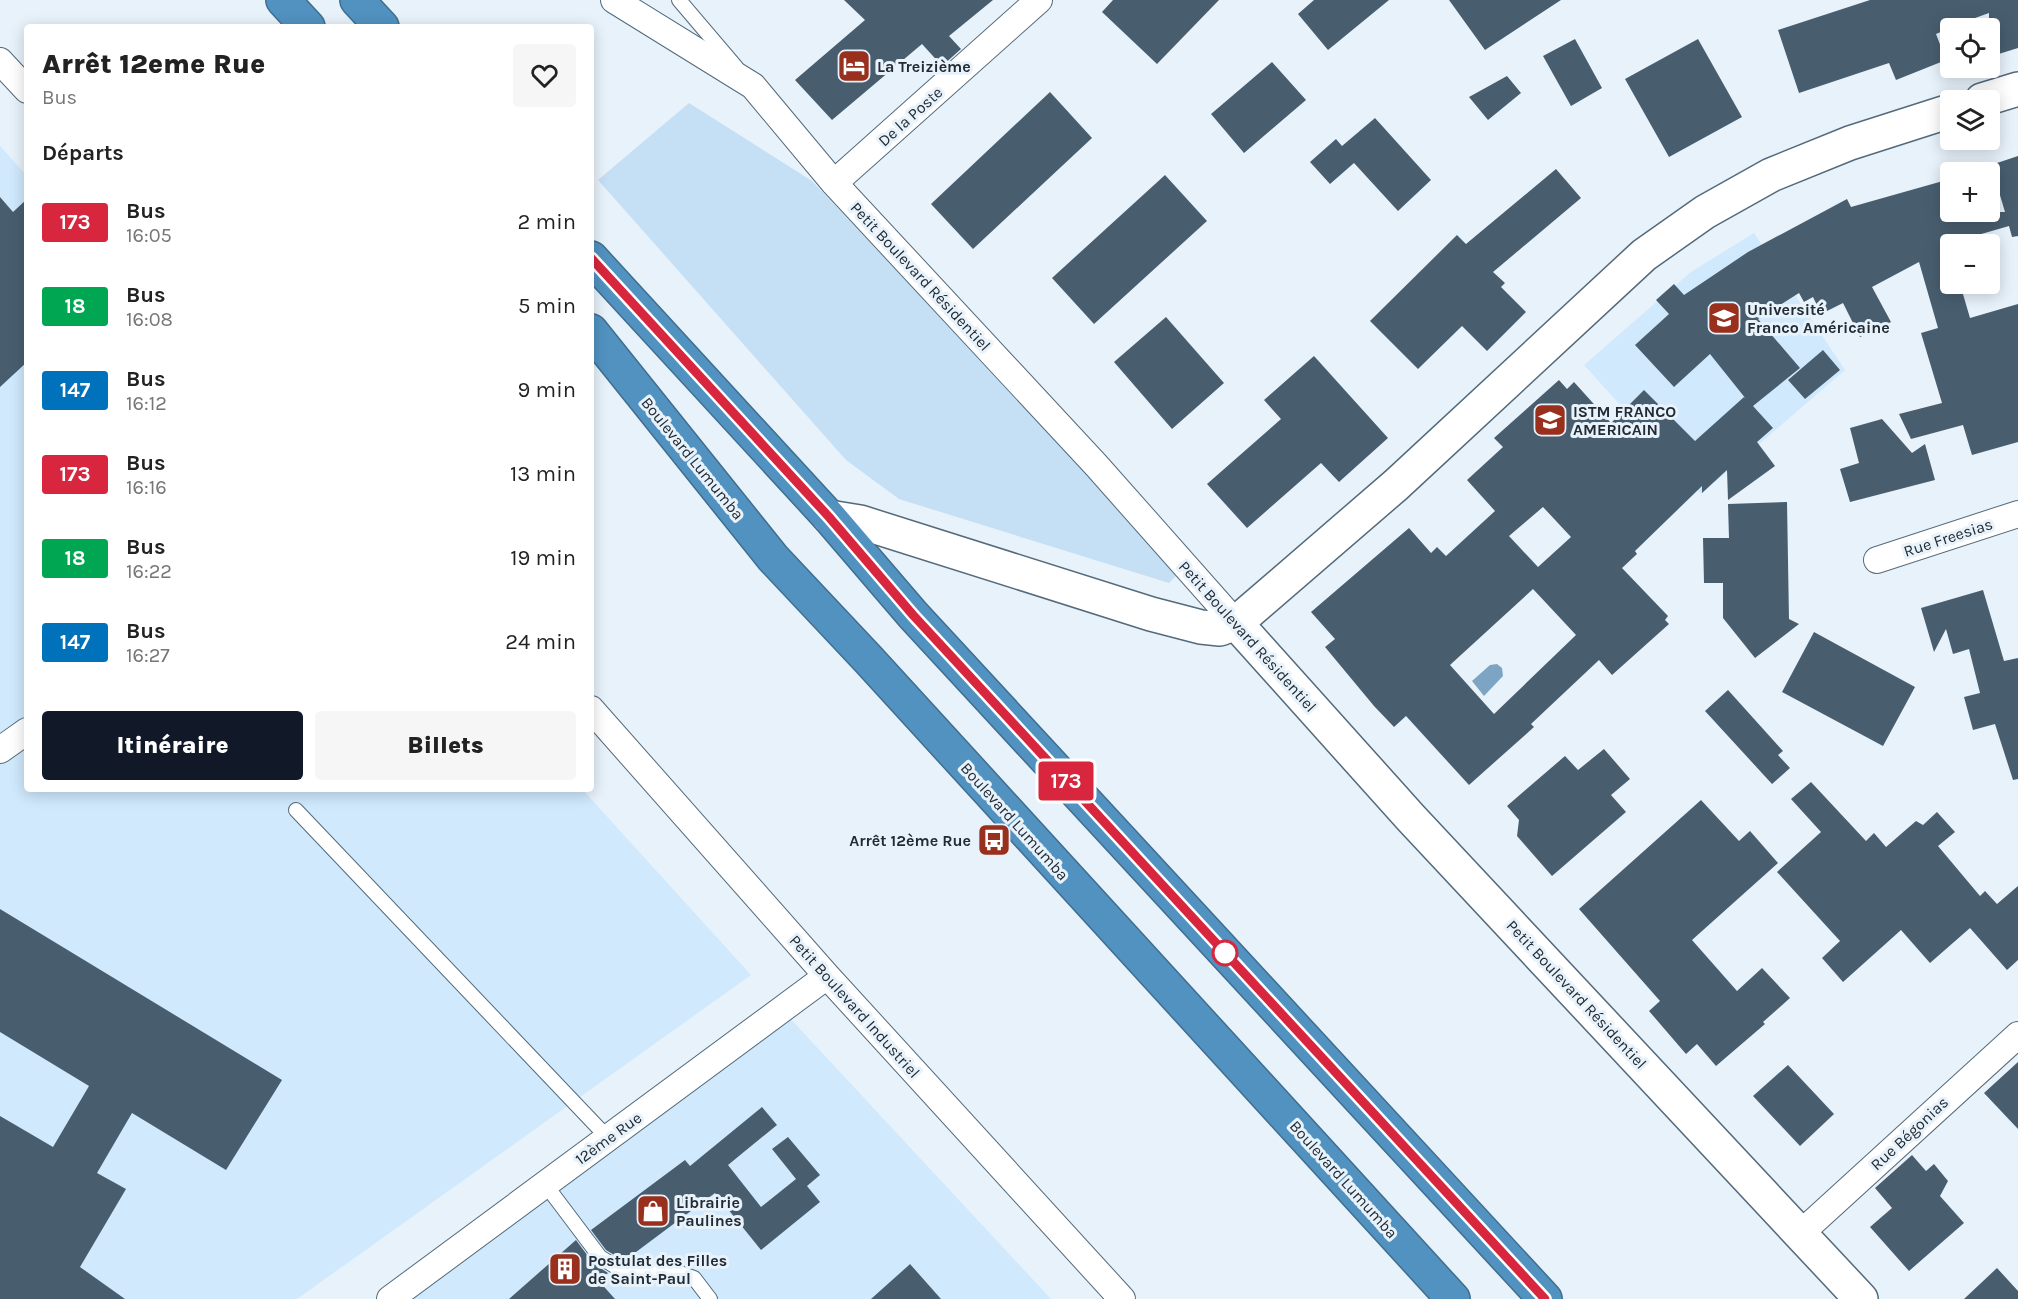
<!DOCTYPE html>
<html lang="fr">
<meta charset="utf-8">
<style>
:root{--surface:#fff;--page:#f6f6f6;--text:#222;--muted:#767676;--accent:#111827}
body{margin:0;font-family:Karla,sans-serif;background:var(--page);color:var(--text);height:100vh;display:flex;flex-direction:column;font-size:22px;white-space:nowrap}
*{box-sizing:border-box;margin:0}
p{font-size:20px;color:var(--muted)}
.icon{flex:none;width:33px;height:33px;fill:none;stroke:currentColor;stroke-width:2;stroke-linecap:round;stroke-linejoin:round}
.map{position:relative;flex:1;overflow:hidden}
.drawer{position:absolute;left:24px;top:24px;width:570px;height:768px;display:flex;flex-direction:column;background:var(--surface);border-radius:6px;box-shadow:0 3px 15px #0003}
.drawer>*{flex:none}
.badge{padding:0 12px;border-radius:4px;font-size:21px;line-height:39px}
.tools{position:absolute;left:1940px;top:18px;display:grid;gap:12px}
.tools a{display:grid;place-items:center;width:60px;height:60px;border-radius:6px;background:var(--surface);box-shadow:0 3px 15px #0003;font-size:30px}
.map>.badge{position:absolute;translate:-50% -50%;box-shadow:0 0 0 3px #fff}
h2{padding:0 18px;font-size:22px;line-height:54px}
.round{display:grid;place-items:center;flex:none;width:63px;height:63px;border-radius:6px;background:var(--page)}
.head{display:flex;align-items:center;justify-content:space-between;height:102px;padding:0 18px}
h1{font-size:28px;font-weight:800;line-height:45px}
.primary-button{display:flex;gap:12px;margin-top:auto;padding:12px 18px}
.primary-button a{flex:1;height:69px;border-radius:6px;background:var(--accent);color:#fff;font-size:24px;font-weight:800;line-height:69px;text-align:center}
.primary-button a+a{background:var(--page);color:var(--text)}
ul{padding:0;list-style:none}
li{display:flex;align-items:center;gap:18px;height:84px;padding:0 18px}
li div{flex:1}
li b{display:block;font-size:22px}
li em{font-style:normal}
li .badge{min-width:66px;font-weight:700;text-align:center}
.map>svg:first-child{display:block}
</style>
<div class="map">
<svg width="2018" height="1299" viewBox="0 0 2018 1299">
<rect width="100%" height="100%" fill="#e8f2fb"/>
<!-- built -->
<path fill="#d0e9fd" d="M 0,146 L 27,176 L 27,789 L 582,789 L 751,975 L 297,1299 L 0,1299 Z
M 1754,233 L 1845,370 L 1701,494 L 1584,365 L 1691,272 Z
M 786,1014 L 1051,1299 L 398,1299 Z"/>
<!-- green -->
<path fill="#c5dff4" d="M 689,103 L 812,181 L 1181,571 L 1169,583 L 899,499 L 846,460 L 598,180 Z"/>
<!-- water -->
<path fill="#7da4c3" d="M 1497,664 L 1502,668 L 1503,676 L 1484,696 L 1472,681 L 1490,665 Z"/>
<!-- building -->
<path fill="#485e6f" fill-rule="evenodd" d="M 844,0 L 993,0 L 949,36 L 961,49 L 942,66 L 922,44 L 832,120 L 795,80 L 865,20 Z
M 1113,0 L 1219,0 L 1157,64 L 1102,12 Z
M 1314,0 L 1389,0 L 1328,50 L 1298,14 Z
M 1449,0 L 1561,0 L 1485,50 Z
M 1870,0 L 2018,0 L 2018,48 L 1989,57 L 1989,13 L 1950,27 L 1950,28 L 1936,34 L 1946,60 L 1896,80 L 1889,63 L 1799,93 L 1778,30 Z
M 1575,39 L 1602,88 L 1571,106 L 1543,56 Z
M 1698,39 L 1742,117 L 1669,157 L 1625,79 Z
M 1272,62 L 1306,100 L 1244,153 L 1211,114 Z
M 1507,76 L 1521,93 L 1488,120 L 1469,97 Z
M 1050,92 L 1092,138 L 973,249 L 931,204 Z
M 1375,118 L 1431,180 L 1398,211 L 1354,163 L 1330,184 L 1310,162 L 1336,139 L 1342,146 Z
M 2018,156 L 2018,236 L 2012,237 L 2009,226 L 1950,243 L 1950,284 L 1960,284 L 1970,318 L 2018,304 L 2018,442 L 1972,455 L 1963,425 L 1911,439 L 1899,414 L 1942,403 L 1921,333 L 1938,328 L 1919,262 L 1872,287 L 1891,322 L 1860,337 L 1843,303 L 1821,314 L 1813,297 L 1804,302 L 1799,293 L 1758,319 L 1800,368 L 1753,406 L 1773,428 L 1757,442 L 1775,466 L 1728,500 L 1727,470 L 1702,493 L 1702,486 L 1635,551 L 1637,554 L 1622,568 L 1668,616 L 1665,620 L 1669,624 L 1612,675 L 1599,660 L 1531,724 L 1534,727 L 1469,785 L 1406,716 L 1394,727 L 1374,706 L 1325,647 L 1335,639 L 1311,612 L 1409,528 L 1431,553 L 1437,547 L 1446,556 L 1495,511 L 1467,480 L 1503,447 L 1494,438 L 1559,380 L 1567,389 L 1574,382 L 1611,423 L 1644,390 L 1695,441 L 1744,397 L 1746,399 L 1710,354 L 1674,387 L 1635,345 L 1669,314 L 1656,300 L 1674,284 L 1684,295 L 1748,252 L 1847,199 L 1851,207 L 1950,179 L 1950,212 L 2005,212 L 1991,165 ZM 1543,507 L 1571,537 L 1538,567 L 1509,536 ZM 1533,589 L 1576,635 L 1494,714 L 1450,665 Z
M 1556,169 L 1581,198 L 1493,272 L 1505,283 L 1501,287 L 1526,312 L 1487,351 L 1462,326 L 1418,369 L 1370,321 L 1457,235 L 1466,244 Z
M 1165,175 L 1207,221 L 1094,324 L 1052,278 Z
M 0,197 L 13,212 L 27,199 L 27,362 L 0,387 Z
M 1166,317 L 1224,383 L 1172,429 L 1114,362 Z
M 1823,350 L 1840,370 L 1805,399 L 1788,380 Z
M 1314,356 L 1388,438 L 1339,482 L 1321,463 L 1247,528 L 1207,484 L 1281,419 L 1264,400 Z
M 1882,419 L 1912,453 L 1925,444 L 1935,480 L 1850,502 L 1840,469 L 1859,463 L 1850,428 Z
M 1787,502 L 1789,619 L 1799,624 L 1755,658 L 1723,618 L 1723,583 L 1704,583 L 1703,538 L 1729,538 L 1728,504 Z
M 1983,590 L 2004,661 L 2018,658 L 2018,779 L 2013,780 L 1995,724 L 1973,730 L 1964,697 L 1980,693 L 1969,649 L 1953,654 L 1946,629 L 1934,652 L 1921,608 Z
M 1814,632 L 1915,687 L 1883,746 L 1782,692 Z
M 1728,690 L 1783,751 L 1778,755 L 1790,768 L 1772,784 L 1705,711 Z
M 1604,749 L 1630,779 L 1611,795 L 1626,812 L 1552,876 L 1517,836 L 1519,820 L 1507,806 L 1565,756 L 1578,770 Z
M 1811,782 L 1866,841 L 1874,833 L 1886,847 L 1916,821 L 1923,825 L 1937,812 L 1955,832 L 1938,846 L 1980,896 L 1985,891 L 1997,904 L 2018,886 L 2018,960 L 2007,970 L 1970,928 L 1930,963 L 1901,930 L 1843,982 L 1822,958 L 1840,941 L 1777,872 L 1821,832 L 1791,799 Z
M 1701,800 L 1739,841 L 1750,831 L 1778,863 L 1692,940 L 1737,991 L 1762,968 L 1790,998 L 1763,1022 L 1765,1024 L 1716,1066 L 1697,1044 L 1686,1054 L 1649,1011 L 1660,1001 L 1579,909 Z
M 0,909 L 282,1080 L 226,1170 L 132,1113 L 97,1173 L 126,1189 L 80,1267 L 125,1299 L 0,1299 L 0,1116 L 53,1147 L 89,1086 L 0,1032 Z
M 2018,1062 L 2018,1129 L 1984,1093 Z
M 1788,1065 L 1834,1114 L 1800,1146 L 1753,1096 Z
M 762,1107 L 777,1125 L 728,1165 L 761,1207 L 796,1179 L 772,1149 L 788,1137 L 820,1175 L 807,1186 L 820,1202 L 761,1250 L 715,1193 L 624,1261 L 606,1250 L 591,1230 L 685,1160 L 690,1166 Z
M 1912,1155 L 1926,1171 L 1934,1164 L 1948,1181 L 1940,1196 L 1964,1223 L 1909,1271 L 1870,1227 L 1892,1208 L 1875,1188 Z
M 576,1240 L 593,1263 L 608,1273 L 598,1280 L 615,1299 L 509,1299 Z
M 910,1264 L 941,1299 L 871,1299 L 909,1265 Z
M 1997,1268 L 2018,1291 L 2018,1299 L 1964,1299 Z"/>
<g fill="none" stroke-linecap="round" stroke-linejoin="round">
<!-- lane casing -->
<g stroke="#536a7b" stroke-width="16">
<path id="lane" d="M 679,0 L 736,67
M 296,810 L 608,1138
M 545,1184 L 600,1257 L 621,1270 L 680,1273 L 694,1278 L 710,1299"/>
</g>
<!-- street casing -->
<g stroke="#536a7b" stroke-width="28">
<path id="street" d="M 614,0 L 753,86 L 834,183 L 1096,465 L 1236,623
M 0,61 L 27,90
M 834,183 L 1039,0
M 1877,560 L 2018,514
M 591,709 L 827,976 L 1122,1299
M 0,750 L 27,731
M 1801,1233 L 2018,1035
M 390,1299 L 827,976"/>
</g>
<!-- secondary casing -->
<g stroke="#536a7b" stroke-width="36">
<path id="secondary" d="M 1982,100 L 2018,89
M 829,517 L 860,522 L 1151,614 L 1201,627 L 1220,629 L 1236,623 L 1396,485 L 1644,255 L 1705,212 L 1771,175 L 1850,143 L 1950,111
M 1236,623 L 1411,818 L 1861,1299"/>
</g>
<!-- highway casing -->
<g stroke="#416e8f" stroke-width="36">
<path id="highway" d="M 283,0 L 308,27
M 357,0 L 382,27
M 591,258 L 829,517 L 913,615 L 1545,1299
M 591,331 L 773,558 L 868,659 L 1453,1299"/>
</g>
<!-- lane -->
<use href="#lane" stroke="#fff" stroke-width="14"/>
<!-- street -->
<use href="#street" stroke="#fff" stroke-width="26"/>
<!-- secondary -->
<use href="#secondary" stroke="#fff" stroke-width="33"/>
<!-- highway -->
<use href="#highway" stroke="#5192c1" stroke-width="33"/>
</g>
<g fill="none" stroke-linecap="round" stroke-linejoin="round">
<!-- line casing -->
<g stroke="#fff" stroke-width="14">
<path id="line" d="M 591,258 L 829,517 L 913,615 L 1545,1299"/>
</g>
<!-- line -->
<use href="#line" stroke="#d7263d" stroke-width="9"/>
</g>
<!-- icons -->
<defs>
<g id="hotel-square" transform="scale(1.725)"><rect x="-9" y="-9" width="18" height="18" rx="4" fill="#992f1d" stroke="#e8f2fb"/><path d="M-6-4.5h1.5V1H6V5H4.5V3h-9V5H-6ZM-4 0a1.8 1.8 0 1 1 3.6 0ZM.5 0V-2.5h3Q6-2.5 6 0Z" fill="#fff"/></g>
<g id="university-square" transform="scale(1.725)"><rect x="-9" y="-9" width="18" height="18" rx="4" fill="#992f1d" stroke="#e8f2fb"/><path d="M0-5L7-2L0 1L-7-2ZM-4 1L0 2.5L4 1V4Q0 6-4 4Z" fill="#fff"/></g>
<g id="bus-square" transform="scale(1.725)"><rect x="-9" y="-9" width="18" height="18" rx="4" fill="#992f1d" stroke="#e8f2fb"/><path d="M-5-6H5V4H4V6H2V4H-2V6H-4V4H-5ZM-3.5-4V0h7V-4ZM-3.5 1.2v1.5H-2V1.2ZM2 1.2v1.5H3.5V1.2Z" fill="#fff"/></g>
<g id="shop-square" transform="scale(1.725)"><rect x="-9" y="-9" width="18" height="18" rx="4" fill="#992f1d" stroke="#e8f2fb"/><path d="M-5-2.5h2.3a2.7 3.5 0 0 1 5.4 0H5L5.5 6h-11ZM-1.5-2.5h3a1.5 2.3 0 0 0-3 0Z" fill="#fff"/></g>
<g id="building-square" transform="scale(1.725)"><rect x="-9" y="-9" width="18" height="18" rx="4" fill="#992f1d" stroke="#e8f2fb"/><path d="M-4-6H4V6H1V3H-1V6H-4ZM-2.5-4.3h1.7v1.8h-1.7ZM.8-4.3h1.7v1.8H.8ZM-2.5-1h1.7V.8h-1.7ZM.8-1h1.7V.8H.8Z" fill="#fff"/></g>
</defs>
<g fill-rule="evenodd">
<use href="#hotel-square" x="854" y="66"/>
<use href="#university-square" x="1724" y="318"/>
<use href="#university-square" x="1550" y="420"/>
<use href="#bus-square" x="994" y="840"/>
<use href="#shop-square" x="653" y="1211"/>
<use href="#building-square" x="565" y="1269"/>
</g>
<!-- markers -->
<circle fill="#fff" stroke="#d7263d" stroke-width="3" cx="1225" cy="953" r="12"/>
<g text-anchor="middle" stroke-width="6" stroke-linejoin="round" paint-order="stroke">
<!-- poi labels -->
<g font-size="16" font-weight="bold" fill="#222b33" stroke="#e8f2fb" text-anchor="start">
<text x="877" y="72">La Treizième</text>
<text x="1747" y="315">Université<tspan x="1747" dy="18">Franco Américaine</tspan></text>
<text x="1573" y="417">ISTM FRANCO<tspan x="1573" dy="18">AMERICAIN</tspan></text>
<text x="971" y="846" text-anchor="end">Arrêt 12ème Rue</text>
<text x="676" y="1208">Librairie<tspan x="676" dy="18">Paulines</tspan></text>
<text x="588" y="1266">Postulat des Filles<tspan x="588" dy="18">de Saint-Paul</tspan></text>
</g>
<!-- street labels -->
<g font-size="16" fill="#222b33" stroke="#e8f2fb">
<text transform="translate(910 116) rotate(-42)" y="6">De la Poste</text>
<text transform="translate(921 276) rotate(47)" y="6">Petit Boulevard Résidentiel</text>
<text transform="translate(693 458) rotate(51)" y="6">Boulevard Lumumba</text>
<text transform="translate(1948 537) rotate(-18)" y="6">Rue Freesias</text>
<text transform="translate(1248 636) rotate(48)" y="6">Petit Boulevard Résidentiel</text>
<text transform="translate(1015 821) rotate(48)" y="6">Boulevard Lumumba</text>
<text transform="translate(1577 994) rotate(47)" y="6">Petit Boulevard Résidentiel</text>
<text transform="translate(855 1006) rotate(48)" y="6">Petit Boulevard Industriel</text>
<text transform="translate(1909 1133) rotate(-43)" y="6">Rue Bégonias</text>
<text transform="translate(608 1138) rotate(-36)" y="6">12ème Rue</text>
<text transform="translate(1344 1179) rotate(48)" y="6">Boulevard Lumumba</text>
</g>
</g>
</svg>
<div class="tools">
<a><svg class="icon" aria-label="locate" viewBox="0 0 24 24"><circle cx="12" cy="12" r="6"/><path d="M12 2v4M12 18v4M2 12h4M18 12h4"/></svg></a>
<a><svg class="icon" aria-label="layers" viewBox="0 0 24 24"><path d="M12 4l9 5-9 5-9-5zM3 14l9 5 9-5"/></svg></a>
<a>+</a>
<a>−</a>
</div>
<b class="badge" style="left:1066px;top:781px;background:#d7263d;color:#fff">173</b>
<section class="drawer">
<div class="head"><div><h1>Arrêt 12eme Rue</h1><p>Bus</p></div><a class="round"><svg class="icon" aria-label="heart" viewBox="0 0 24 24"><path d="M12 20l-8-8c-3-5 5-10 8-4 3-6 11-1 8 4z"/></svg></a></div>
<h2>Départs</h2>
<ul>
<li><span class="badge" style="background:#d7263d;color:#fff">173</span><div><b>Bus</b><p>16:05</p></div><em>2 min</em></li>
<li><span class="badge" style="background:#00a651;color:#fff">18</span><div><b>Bus</b><p>16:08</p></div><em>5 min</em></li>
<li><span class="badge" style="background:#0072bc;color:#fff">147</span><div><b>Bus</b><p>16:12</p></div><em>9 min</em></li>
<li><span class="badge" style="background:#d7263d;color:#fff">173</span><div><b>Bus</b><p>16:16</p></div><em>13 min</em></li>
<li><span class="badge" style="background:#00a651;color:#fff">18</span><div><b>Bus</b><p>16:22</p></div><em>19 min</em></li>
<li><span class="badge" style="background:#0072bc;color:#fff">147</span><div><b>Bus</b><p>16:27</p></div><em>24 min</em></li>
</ul>
<div class="primary-button"><a>Itinéraire</a><a>Billets</a></div>
</section>
</div>
